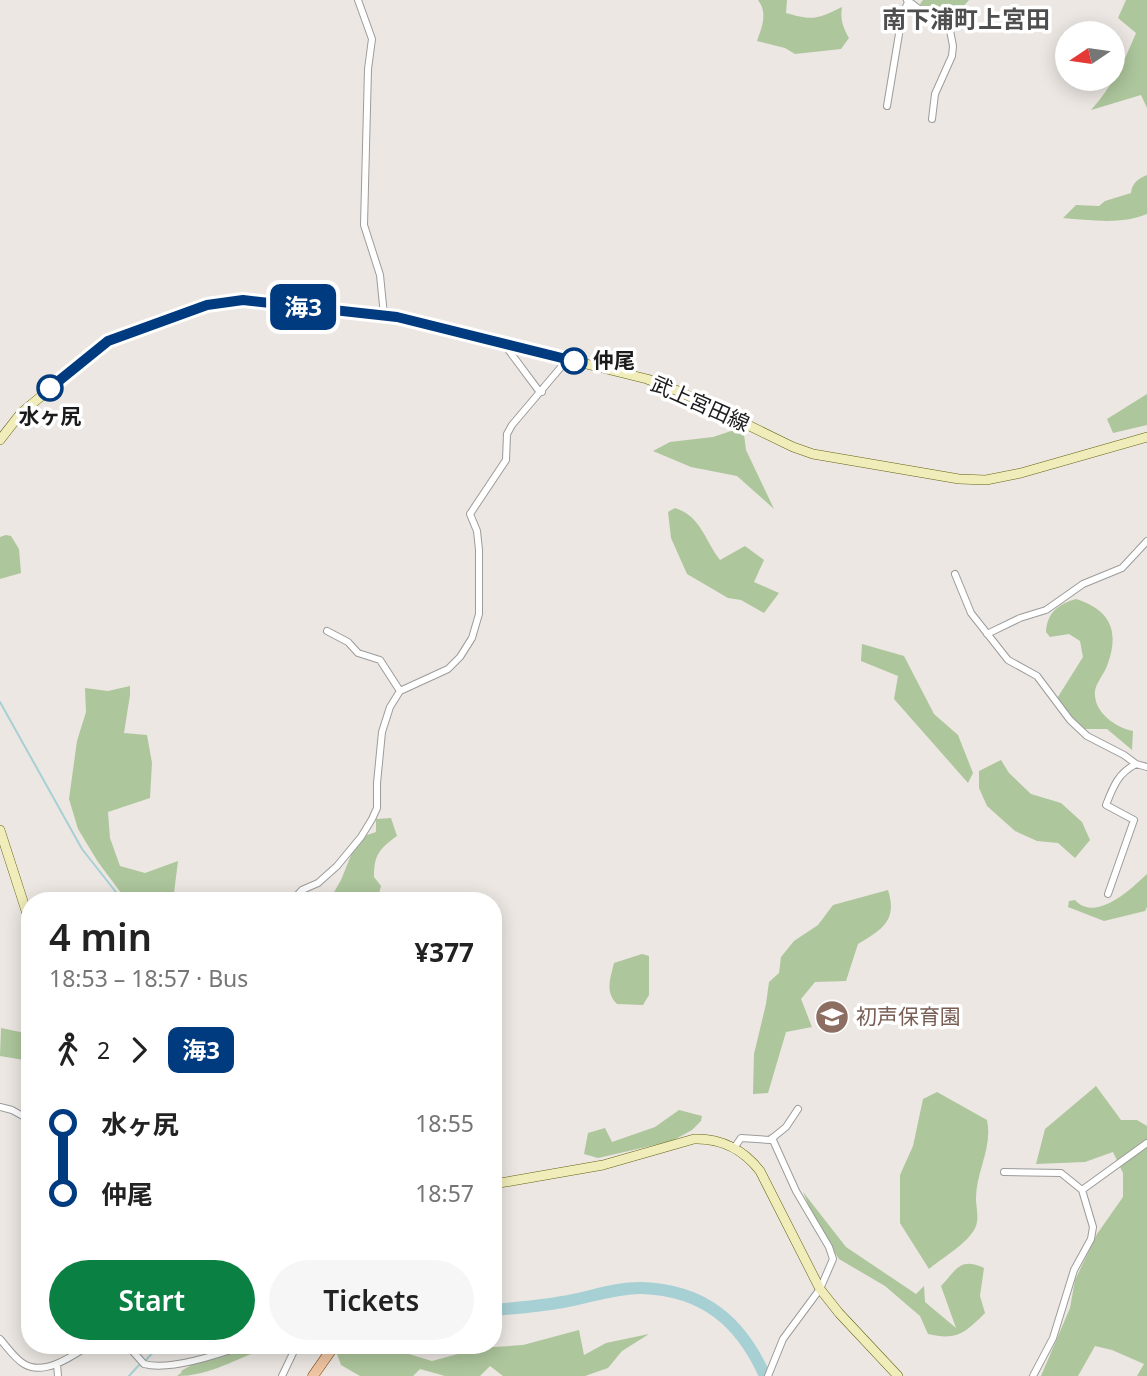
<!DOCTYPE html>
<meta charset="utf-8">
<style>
:root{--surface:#fff;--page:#f6f6f6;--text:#222;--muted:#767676;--accent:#0b8043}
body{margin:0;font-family:"Noto Sans","Noto Sans JP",sans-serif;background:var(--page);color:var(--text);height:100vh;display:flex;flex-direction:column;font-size:26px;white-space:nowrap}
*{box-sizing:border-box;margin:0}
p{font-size:23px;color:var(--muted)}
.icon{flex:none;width:38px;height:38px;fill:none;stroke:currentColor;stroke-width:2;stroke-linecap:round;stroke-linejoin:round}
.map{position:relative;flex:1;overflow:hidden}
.panel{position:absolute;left:21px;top:892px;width:481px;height:462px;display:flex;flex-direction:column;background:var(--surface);border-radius:28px;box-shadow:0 4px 18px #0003}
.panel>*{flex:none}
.badge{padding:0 14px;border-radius:10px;font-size:24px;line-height:46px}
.needle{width:46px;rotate:257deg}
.fabs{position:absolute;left:1055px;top:21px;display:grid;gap:14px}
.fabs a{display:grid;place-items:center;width:70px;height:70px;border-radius:50%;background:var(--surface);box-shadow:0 4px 18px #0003;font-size:35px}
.map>.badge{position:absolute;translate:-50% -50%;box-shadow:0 0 0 4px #fff}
.legs{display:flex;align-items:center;gap:10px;height:77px;padding:0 28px;font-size:23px}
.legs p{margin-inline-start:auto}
.summary{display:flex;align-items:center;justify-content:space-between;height:119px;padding:0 28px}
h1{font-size:38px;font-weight:600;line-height:52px}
.button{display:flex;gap:14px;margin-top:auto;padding:14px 28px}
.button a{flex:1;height:80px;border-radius:42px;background:var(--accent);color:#fff;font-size:28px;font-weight:600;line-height:80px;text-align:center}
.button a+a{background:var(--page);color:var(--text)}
ul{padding:0 28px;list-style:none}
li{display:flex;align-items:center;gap:24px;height:70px;font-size:26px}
li i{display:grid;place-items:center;width:10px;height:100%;margin:0 9px;background:currentColor}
li i::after{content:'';width:18px;height:18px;margin:-9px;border:5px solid;border-radius:50%;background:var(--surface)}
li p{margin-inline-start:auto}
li:first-child i{background:linear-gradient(#0000 50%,currentColor 0)}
li:last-child i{background:linear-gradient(currentColor 50%,#0000 0)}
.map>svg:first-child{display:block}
</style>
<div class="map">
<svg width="1147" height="1376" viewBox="0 0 1147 1376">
<rect width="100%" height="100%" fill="#ece7e2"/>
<!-- forest -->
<path fill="#adc69c" d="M 758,0 L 787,0 L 786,13 C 813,21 818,19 842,7 C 840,20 843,27 849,38 L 841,49 L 795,54 L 785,48 L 757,41 C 762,27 768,13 758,0 Z
M 923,0 L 969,0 L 960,10 L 959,18 L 929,16 L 920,4 Z
M 1126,0 L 1147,0 L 1147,108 L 1141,95 L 1091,110 C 1112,87 1124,62 1136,33 L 1118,18 Z
M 1147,175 L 1147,214 C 1121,225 1090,220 1063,218 L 1076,205 L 1099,206 L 1105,201 L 1131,193 C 1132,183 1138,179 1147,175 Z
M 1147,394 L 1147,425 L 1113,433 L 1107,419 Z
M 743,427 L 746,450 L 774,509 L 737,476 L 691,467 L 653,451 L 670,442 L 713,437 Z
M 675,508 C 701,516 705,541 720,560 L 745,546 L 764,560 L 754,582 L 779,593 L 764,613 L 741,600 L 728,598 L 687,574 L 671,538 L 668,512 Z
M 6,535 L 11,536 L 19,549 L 21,573 L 0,579 L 0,537 Z
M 1076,599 C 1111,610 1120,632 1107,666 C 1104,674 1096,683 1095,691 C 1093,712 1115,727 1133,731 L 1132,750 L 1107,729 L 1085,729 L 1063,716 L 1056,700 L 1083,657 L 1080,641 L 1069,634 L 1050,637 L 1046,632 C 1047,613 1058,604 1076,599 Z
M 862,644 L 904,656 L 934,714 L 958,735 L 973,773 L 968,783 L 894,699 L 898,676 L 861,661 Z
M 130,686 L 130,695 L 124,733 L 147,735 L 152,763 L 150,798 L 108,812 L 110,838 L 120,866 L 145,873 L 178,861 L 173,901 L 200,901 L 127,901 L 98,862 L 78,829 L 69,799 L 77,741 L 86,712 L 85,688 L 108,691 Z
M 1001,760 L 1009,773 L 1031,794 L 1061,803 L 1082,822 L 1090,840 L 1075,858 L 1058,843 L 1037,841 L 1015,831 L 987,806 L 979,788 L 979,771 Z
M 391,818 L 397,836 C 379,849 374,855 374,877 L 381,886 L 377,901 L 329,901 L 341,880 L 358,838 L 376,832 L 376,819 Z
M 1147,874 L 1147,907 L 1145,911 L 1104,921 L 1068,907 L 1069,901 L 1075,900 C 1096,923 1131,889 1147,874 Z
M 888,890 C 898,921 881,930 858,944 L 846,981 L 815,982 L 801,999 L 812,1027 L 786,1032 L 768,1093 L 753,1094 L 754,1054 L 766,1004 L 769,982 L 779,973 L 781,957 L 794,941 L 818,925 L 833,905 Z
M 642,954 L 649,956 L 649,995 L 643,1005 L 617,1004 C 605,992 610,979 614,963 Z
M 1,1028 L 30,1034 L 30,1061 L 0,1056 Z
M 1096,1086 L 1121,1120 L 1137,1120 L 1147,1126 L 1147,1376 L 1137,1376 L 1144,1364 L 1112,1350 L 1095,1346 L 1078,1376 L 1041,1376 L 1070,1308 L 1075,1280 L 1097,1234 L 1123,1197 L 1123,1173 L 1113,1152 L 1085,1162 L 1036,1164 L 1045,1129 Z
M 937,1092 L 987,1120 C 993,1148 975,1173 976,1201 C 977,1213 980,1223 972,1233 C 964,1245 941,1259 929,1269 L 900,1223 L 900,1175 L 913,1146 L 923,1099 Z
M 679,1110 L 702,1116 L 701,1121 L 692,1130 L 672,1141 L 598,1158 L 584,1154 L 588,1133 L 605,1128 L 612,1142 L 655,1127 Z
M 803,1192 L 846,1247 L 916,1294 L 924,1286 L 925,1302 L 956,1328 L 941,1286 C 957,1269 960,1257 984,1268 L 980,1296 L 985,1313 C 965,1333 957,1341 928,1334 L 920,1316 L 885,1286 L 839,1259 L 816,1223 Z
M 579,1330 L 584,1355 L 606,1343 L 649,1334 L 622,1351 L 608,1368 L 585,1376 L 503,1376 L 490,1366 L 480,1376 L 445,1376 L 420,1369 L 413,1376 L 360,1376 L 341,1365 L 334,1346 L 394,1346 L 399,1351 L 432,1361 L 480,1348 L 523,1345 Z
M 225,1346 L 283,1346 C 246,1349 219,1376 177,1376 L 182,1372 L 181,1371 Z"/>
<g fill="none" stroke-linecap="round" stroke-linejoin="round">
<!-- stream -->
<path stroke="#a7d0d4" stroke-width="2" d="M 0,702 L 82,849 L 123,901
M 145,1361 L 159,1346
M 129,1376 L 140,1364"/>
<!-- river -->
<path stroke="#a7d0d4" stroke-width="12" d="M 494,1310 C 517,1308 540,1306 563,1302 C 587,1298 618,1287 642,1288 C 704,1290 741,1322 765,1376"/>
<!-- street casing -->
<g stroke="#9c9c9c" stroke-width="8">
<path id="street" d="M 358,0 L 372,39 L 368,69 L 364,225 L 380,275 L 384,315
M 907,0 L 923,12 L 948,20 L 953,46 L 952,56 L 935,94 L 932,119
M 887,106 L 902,16 L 908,2
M 504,344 L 539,391 L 542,392
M 955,574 L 971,613 L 1008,660 L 1037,676 L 1070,720 L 1087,736 L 1124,755 L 1136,764 L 1147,767
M 327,631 L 348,642 L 358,653 L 380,660 L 400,691
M 987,634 L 1020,618 L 1046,610 L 1083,584 L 1122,568 L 1147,541
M 1108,894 L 1134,820 L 1106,805 C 1113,787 1118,773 1136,764
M 292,901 L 302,890 L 318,883 L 337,866 L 361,837 L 372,819 L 377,808 L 377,783 L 382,732 L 390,707 L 400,691 L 448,669 L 460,657 L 472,638 L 479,614 L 479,550 L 477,531 L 470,514 L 506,460 L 507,434 L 512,425 L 567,360
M 0,1107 L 12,1110 L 30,1120
M 734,1148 L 741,1138 L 770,1140 L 786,1127 L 798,1109
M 1004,1172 L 1061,1173 L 1082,1190 L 1093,1227 L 1091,1239 L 1074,1270 L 1053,1338 L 1033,1376
M 1082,1190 L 1147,1143
M 0,1339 C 7,1347 15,1359 24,1364 C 44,1376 71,1357 88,1346
M 128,1346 L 144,1364 C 169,1371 217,1355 242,1346
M 57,1364 L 58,1376
M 282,1376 L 294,1351 L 287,1346
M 768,1376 L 783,1339 L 820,1289 L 833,1259 L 829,1247 L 796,1191 L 772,1138"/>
</g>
<!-- secondary casing -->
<g stroke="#636211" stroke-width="10">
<path id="secondary" d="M 0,440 L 21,413 L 108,341 L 207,305 L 243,300 L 397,317 L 647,379 L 678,391 L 793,447 L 813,454 L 959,479 L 986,480 L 1021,473 L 1147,437
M 0,830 L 30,923
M 494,1184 L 603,1165 L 694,1139 C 721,1138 744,1150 760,1171 L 820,1289 L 839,1313 L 898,1376"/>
</g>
<!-- primary casing -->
<g stroke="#814f12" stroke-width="11">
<path id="primary" d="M 313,1376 L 334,1346"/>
</g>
<!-- street -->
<use href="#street" stroke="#fff" stroke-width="6"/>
<!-- secondary -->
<use href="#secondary" stroke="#f1edbb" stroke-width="9"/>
<!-- primary -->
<use href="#primary" stroke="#f0c5a3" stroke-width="10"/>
</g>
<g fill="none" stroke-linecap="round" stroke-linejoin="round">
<!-- line-1 casing -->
<g stroke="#fff" stroke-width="16">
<path id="line-1" d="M 50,388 L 108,341 L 207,305 L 243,300 L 397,317 L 574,361"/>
</g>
<!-- line-1 -->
<use href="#line-1" stroke="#003b80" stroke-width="10"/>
</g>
<!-- icons -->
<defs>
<g id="school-disc" transform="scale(1.75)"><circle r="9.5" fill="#8d6e63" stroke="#fff"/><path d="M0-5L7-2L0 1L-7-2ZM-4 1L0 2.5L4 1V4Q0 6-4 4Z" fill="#fff"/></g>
</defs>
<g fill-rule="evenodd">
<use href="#school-disc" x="832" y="1017"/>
</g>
<!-- markers -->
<g fill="#fff" stroke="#003b80" stroke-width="3.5">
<circle cx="574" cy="361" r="12"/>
<circle cx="50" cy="388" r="12"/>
</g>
<g text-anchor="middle" stroke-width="7" stroke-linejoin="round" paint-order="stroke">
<!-- stop labels -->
<g font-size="21" font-weight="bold" fill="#1b1b1b" stroke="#fff" text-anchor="start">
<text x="593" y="368">仲尾</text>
<text x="50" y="424" text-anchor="middle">水ヶ尻</text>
</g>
<!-- street labels -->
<g font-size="21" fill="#1b1b1b" stroke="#fff">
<text transform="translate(700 404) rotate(24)" y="7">武上宮田線</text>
</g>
<!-- education labels -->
<g font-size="21" fill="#785e54" stroke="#fff" text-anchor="start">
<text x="856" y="1024">初声保育園</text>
</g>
<!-- quarter labels -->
<g font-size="24" font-weight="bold" fill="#4e4e4e" stroke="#fff">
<text x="966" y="28">南下浦町上宮田</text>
</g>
</g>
</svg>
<div class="fabs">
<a><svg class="needle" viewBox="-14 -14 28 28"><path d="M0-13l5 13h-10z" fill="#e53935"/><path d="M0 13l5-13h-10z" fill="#767676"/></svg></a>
</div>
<b class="badge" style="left:303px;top:307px;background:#003b80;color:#fff">海3</b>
<section class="panel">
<div class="summary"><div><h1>4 min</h1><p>18:53 – 18:57 · Bus</p></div><b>¥377</b></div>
<div class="legs"><svg class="icon" aria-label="walk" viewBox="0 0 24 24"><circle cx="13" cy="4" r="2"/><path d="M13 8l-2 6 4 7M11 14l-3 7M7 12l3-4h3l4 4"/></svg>2<svg class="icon" aria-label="forward" viewBox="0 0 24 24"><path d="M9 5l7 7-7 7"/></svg><b class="badge" style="background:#003b80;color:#fff">海3</b></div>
<ul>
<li><i style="color:#003b80"></i><b>水ヶ尻</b><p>18:55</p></li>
<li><i style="color:#003b80"></i><b>仲尾</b><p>18:57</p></li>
</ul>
<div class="button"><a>Start</a><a>Tickets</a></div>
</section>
</div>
